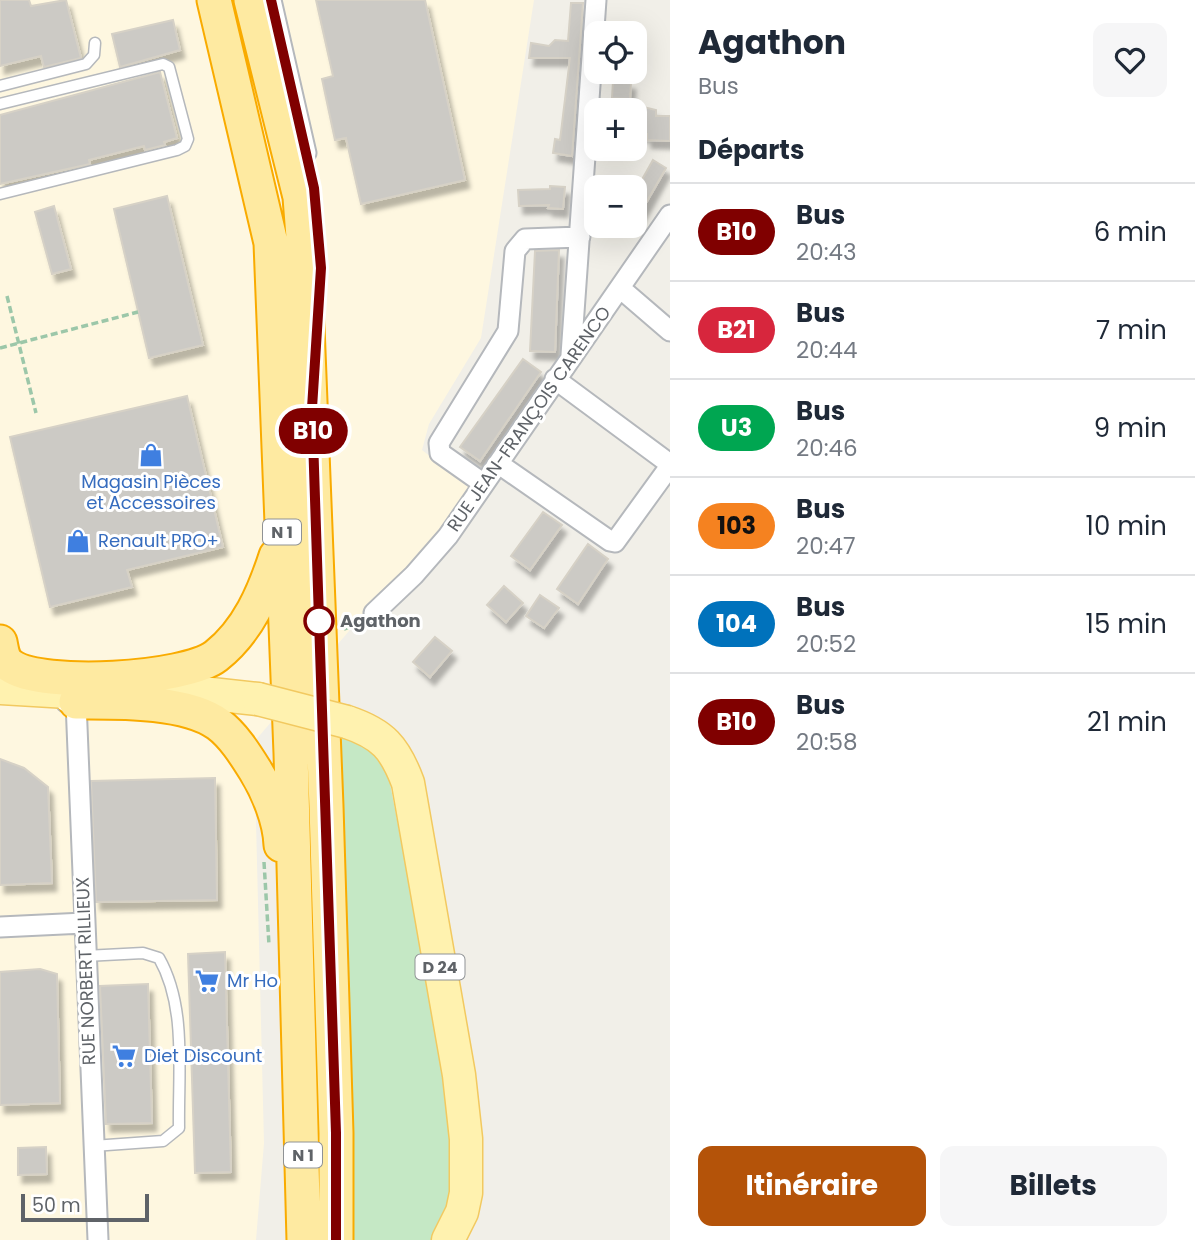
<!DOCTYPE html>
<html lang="fr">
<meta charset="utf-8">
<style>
:root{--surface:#fff;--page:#f6f6f7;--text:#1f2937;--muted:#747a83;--line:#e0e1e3;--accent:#b45309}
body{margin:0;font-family:Poppins,sans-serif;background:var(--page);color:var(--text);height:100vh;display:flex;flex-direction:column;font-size:26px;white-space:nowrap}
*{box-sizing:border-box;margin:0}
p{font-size:23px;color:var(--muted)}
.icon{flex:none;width:38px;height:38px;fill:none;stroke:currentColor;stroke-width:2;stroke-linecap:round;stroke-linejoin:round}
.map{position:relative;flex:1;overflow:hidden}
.details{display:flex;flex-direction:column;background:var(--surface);width:525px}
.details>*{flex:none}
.badge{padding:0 14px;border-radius:23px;font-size:24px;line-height:46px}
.fabs{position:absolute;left:584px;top:21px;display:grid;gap:14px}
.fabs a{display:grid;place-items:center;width:63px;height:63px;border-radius:14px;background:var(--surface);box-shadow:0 7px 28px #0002;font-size:35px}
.scale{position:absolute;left:21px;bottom:18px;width:128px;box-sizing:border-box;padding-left:7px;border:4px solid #5f6368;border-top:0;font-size:19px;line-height:24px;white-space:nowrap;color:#5f6368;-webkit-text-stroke:5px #fff;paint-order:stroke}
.map>.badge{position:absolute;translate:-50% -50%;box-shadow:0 0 0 4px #fff}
h2{padding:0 28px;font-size:26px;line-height:63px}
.round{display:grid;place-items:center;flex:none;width:74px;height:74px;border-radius:14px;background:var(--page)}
.summary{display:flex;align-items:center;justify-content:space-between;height:119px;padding:0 28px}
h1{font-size:33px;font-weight:700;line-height:52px}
.cta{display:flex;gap:14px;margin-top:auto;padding:14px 28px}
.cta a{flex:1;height:80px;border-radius:14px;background:var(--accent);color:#fff;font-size:28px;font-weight:700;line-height:80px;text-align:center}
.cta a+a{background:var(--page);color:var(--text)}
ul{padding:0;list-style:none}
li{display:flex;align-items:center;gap:21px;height:98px;padding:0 28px;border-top:2px solid var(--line)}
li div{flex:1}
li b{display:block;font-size:26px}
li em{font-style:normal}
li .badge{min-width:77px;font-weight:700;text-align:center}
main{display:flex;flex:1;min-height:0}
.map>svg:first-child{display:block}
</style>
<main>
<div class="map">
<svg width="670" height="1240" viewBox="0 0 670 1240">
<defs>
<filter id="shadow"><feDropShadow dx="4.5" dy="8" stdDeviation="2" flood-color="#0004"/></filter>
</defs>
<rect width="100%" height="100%" fill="#f1efe8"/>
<!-- commercial -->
<path fill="#fef7e0" d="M 0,0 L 534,0 L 481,338 L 429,424 L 422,450 L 471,488 L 432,551 L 385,589 L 254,742 L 264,1143 L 256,1240 L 0,1240 Z"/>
<!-- green -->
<path fill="#c5e8c5" d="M 330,729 C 357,739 373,748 388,773 L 438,1033 L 457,1155 L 447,1222 L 438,1240 L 345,1240 Z"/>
<!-- building -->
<path fill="#cccac5" stroke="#d6d1c6" stroke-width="2" filter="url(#shadow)" d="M 0,0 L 29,0 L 31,6 L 66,0 L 81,58 L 44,67 L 41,56 L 0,66 Z
M 316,0 L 425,0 L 465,180 L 361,204 L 346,138 L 335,140 L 322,79 L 333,76 Z
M 571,3 L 583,3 L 572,156 L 553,153 L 555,139 L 560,140 L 570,58 L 529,58 L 531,43 L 549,46 L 555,40 L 568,41 Z
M 173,20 L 180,50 L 120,67 L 112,34 Z
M 160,72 L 177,138 L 164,142 L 165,145 L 145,150 L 144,146 L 89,160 L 90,164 L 0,184 L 0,115 Z
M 613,81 L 631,82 L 630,99 L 612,98 Z
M 635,105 L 656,110 L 656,116 L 670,116 L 670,141 L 647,140 L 647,134 L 635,133 Z
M 653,160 L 666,168 L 635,222 L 635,192 Z
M 550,186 L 565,187 L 563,209 L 548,208 L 549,205 L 519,206 L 518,190 L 550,189 Z
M 167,196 L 203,345 L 149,358 L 114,209 Z
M 54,206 L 71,269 L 52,274 L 35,212 Z
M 559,250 L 555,352 L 530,351 L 535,251 Z
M 523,359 L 541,372 L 480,461 L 460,447 Z
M 187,396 L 223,547 L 127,570 L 132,587 L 50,607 L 10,437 Z
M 543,512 L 562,525 L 530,570 L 511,556 Z
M 588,544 L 608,559 L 578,604 L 557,589 Z
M 504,586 L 523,603 L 506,622 L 487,605 Z
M 540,595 L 559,608 L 544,628 L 526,616 Z
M 435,637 L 452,651 L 430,677 L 413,662 Z
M 0,759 L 24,768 L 48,787 L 52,883 L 0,885 Z
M 215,778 L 217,900 L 96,902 L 91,781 Z
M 225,952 L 231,1172 L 195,1173 L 188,954 Z
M 40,969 L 57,974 L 60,1103 L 0,1105 L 0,972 Z
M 148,984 L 152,1123 L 106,1124 L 100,986 Z
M 46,1147 L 47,1174 L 18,1175 L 18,1148 Z"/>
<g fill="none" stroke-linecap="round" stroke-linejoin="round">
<!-- service casing -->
<g stroke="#b5b8bc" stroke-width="13">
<path id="service" d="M 0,86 L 86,64 L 94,55 L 95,43
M 0,104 L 163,64 L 169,67 L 188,139 L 185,146 L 177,150 L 0,194
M 85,956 L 143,953 L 159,958 C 187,1007 178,1072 179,1128 L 163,1141 L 93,1146"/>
</g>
<!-- minor casing -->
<g stroke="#b5b8bc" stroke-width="23">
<path id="minor" d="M 271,0 L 306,153
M 620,288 L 670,331
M 571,355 L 596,0
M 555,379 L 670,464
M 499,464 L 610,541 L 615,542 L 670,466
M 484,484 L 440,453 L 439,443 L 508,331 L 515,251 L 525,239 L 580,237
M 374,613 L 414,575 L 448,536 L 670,215
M 66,702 L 76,702 L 98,1240
M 0,927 L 84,923"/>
</g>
<!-- primary casing -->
<g stroke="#f2c960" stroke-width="35">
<path id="primary" d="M 0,688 L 68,692
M 145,693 L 211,694 L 258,699
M 347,722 C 383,734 395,748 408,783 L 459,1075 L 466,1139 L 466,1193 L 462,1212 L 448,1240"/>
</g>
<!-- trunk casing -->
<g stroke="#f9ab00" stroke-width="37">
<path id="trunk" d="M 214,0 L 271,243 L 291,753 L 304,1240
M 251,0 L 300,197 L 304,250 L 326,806 L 336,1133 L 336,1240
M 0,642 C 2,651 2,660 11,666 C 42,688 185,680 216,656 C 248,631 264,593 276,556
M 76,702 C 115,702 185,700 218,724 C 233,735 245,754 255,770 C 268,791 280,820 281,845"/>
</g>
<!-- path -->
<path stroke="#9cc7a9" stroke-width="3.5" stroke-dasharray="7 3.5" stroke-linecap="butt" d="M 7,296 L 36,413
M 0,348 L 138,312
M 344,629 L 363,623
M 264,862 L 269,945"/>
<!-- service -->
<use href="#service" stroke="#fff" stroke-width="10"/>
<!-- minor -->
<use href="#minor" stroke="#fff" stroke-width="19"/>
<!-- primary -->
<use href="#primary" stroke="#fff2af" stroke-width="32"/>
<!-- trunk -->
<use href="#trunk" stroke="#feeaa1" stroke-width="33"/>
<!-- primary-bridge casing -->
<g stroke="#f2c960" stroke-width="35" stroke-linecap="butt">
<path id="primary-bridge" d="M 258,699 L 347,722"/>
</g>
<!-- primary-bridge -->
<use href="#primary-bridge" stroke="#fff2af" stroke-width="32"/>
</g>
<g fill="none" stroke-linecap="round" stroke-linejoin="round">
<!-- line casing -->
<g stroke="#fff" stroke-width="16">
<path id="line" d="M 271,0 L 314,188 L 321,268 L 312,408 L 336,1133 L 336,1240"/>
</g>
<!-- line -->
<use href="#line" stroke="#800000" stroke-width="10"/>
</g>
<!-- icons -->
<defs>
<g id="shop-bare" transform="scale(1.89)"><path d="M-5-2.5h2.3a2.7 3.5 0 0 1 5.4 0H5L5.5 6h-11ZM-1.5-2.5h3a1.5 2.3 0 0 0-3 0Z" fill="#3f7fe0" stroke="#fff" stroke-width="2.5" paint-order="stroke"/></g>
<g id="supermarket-bare" transform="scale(1.89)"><path d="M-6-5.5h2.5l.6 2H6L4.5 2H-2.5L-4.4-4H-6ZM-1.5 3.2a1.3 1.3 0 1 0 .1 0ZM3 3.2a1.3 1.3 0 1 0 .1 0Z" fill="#3f7fe0" stroke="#fff" stroke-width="2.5" paint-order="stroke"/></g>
</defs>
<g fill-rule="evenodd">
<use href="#shop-bare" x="151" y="455"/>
<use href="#shop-bare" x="78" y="541"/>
<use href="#supermarket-bare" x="207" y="981"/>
<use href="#supermarket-bare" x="124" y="1056"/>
</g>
<!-- markers -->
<circle fill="#fff" stroke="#800000" stroke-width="3.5" cx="319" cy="621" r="14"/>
<g text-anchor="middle" stroke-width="6" stroke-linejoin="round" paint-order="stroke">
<!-- shield labels -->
<g fill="#fff" stroke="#8f9295" stroke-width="2">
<rect x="263" y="519.5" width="38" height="25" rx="5"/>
<rect x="415.5" y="954.5" width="49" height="25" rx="5"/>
<rect x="284" y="1142.5" width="38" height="25" rx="5"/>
</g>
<g font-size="16" font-weight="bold" fill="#5f6368">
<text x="282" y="538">N 1</text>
<text x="440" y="973">D 24</text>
<text x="303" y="1161">N 1</text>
</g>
<!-- street labels -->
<g font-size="18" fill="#5f6368" stroke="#fff">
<text transform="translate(529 419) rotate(-55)" y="6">RUE JEAN-FRANÇOIS CARENCO</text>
<text transform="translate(86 971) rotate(-92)" y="6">RUE NORBERT RILLIEUX</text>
</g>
<!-- shop labels -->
<g font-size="18" fill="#366cbe" stroke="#fff" text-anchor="start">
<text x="151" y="488" text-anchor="middle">Magasin Pièces<tspan x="151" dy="21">et Accessoires</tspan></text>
<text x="98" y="547">Renault PRO+</text>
<text x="227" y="987">Mr Ho</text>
<text x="144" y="1062">Diet Discount</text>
</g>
<!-- stop labels -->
<g font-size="18" font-weight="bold" fill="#5f6368" stroke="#fff" text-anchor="start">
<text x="340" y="627">Agathon</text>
</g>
</g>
</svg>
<div class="fabs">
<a><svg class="icon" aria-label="locate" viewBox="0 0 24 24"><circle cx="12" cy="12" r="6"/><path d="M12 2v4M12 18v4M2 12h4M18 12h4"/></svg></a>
<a>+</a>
<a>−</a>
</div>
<div class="scale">50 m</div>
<b class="badge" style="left:313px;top:431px;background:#800000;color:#fff">B10</b>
</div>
<section class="details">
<div class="summary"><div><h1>Agathon</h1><p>Bus</p></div><a class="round"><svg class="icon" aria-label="heart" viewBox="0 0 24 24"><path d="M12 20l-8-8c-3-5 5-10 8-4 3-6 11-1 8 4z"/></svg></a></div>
<h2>Départs</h2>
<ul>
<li><span class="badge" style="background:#800000;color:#fff">B10</span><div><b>Bus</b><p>20:43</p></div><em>6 min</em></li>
<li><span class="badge" style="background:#d7263d;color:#fff">B21</span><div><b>Bus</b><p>20:44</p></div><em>7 min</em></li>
<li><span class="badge" style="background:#00a651;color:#fff">U3</span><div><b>Bus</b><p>20:46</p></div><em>9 min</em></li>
<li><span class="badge" style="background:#f58220;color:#111">103</span><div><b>Bus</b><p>20:47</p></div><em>10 min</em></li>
<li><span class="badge" style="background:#0072bc;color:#fff">104</span><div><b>Bus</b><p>20:52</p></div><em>15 min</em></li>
<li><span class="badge" style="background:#800000;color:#fff">B10</span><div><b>Bus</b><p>20:58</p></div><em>21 min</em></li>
</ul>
<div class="cta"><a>Itinéraire</a><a>Billets</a></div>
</section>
</main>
